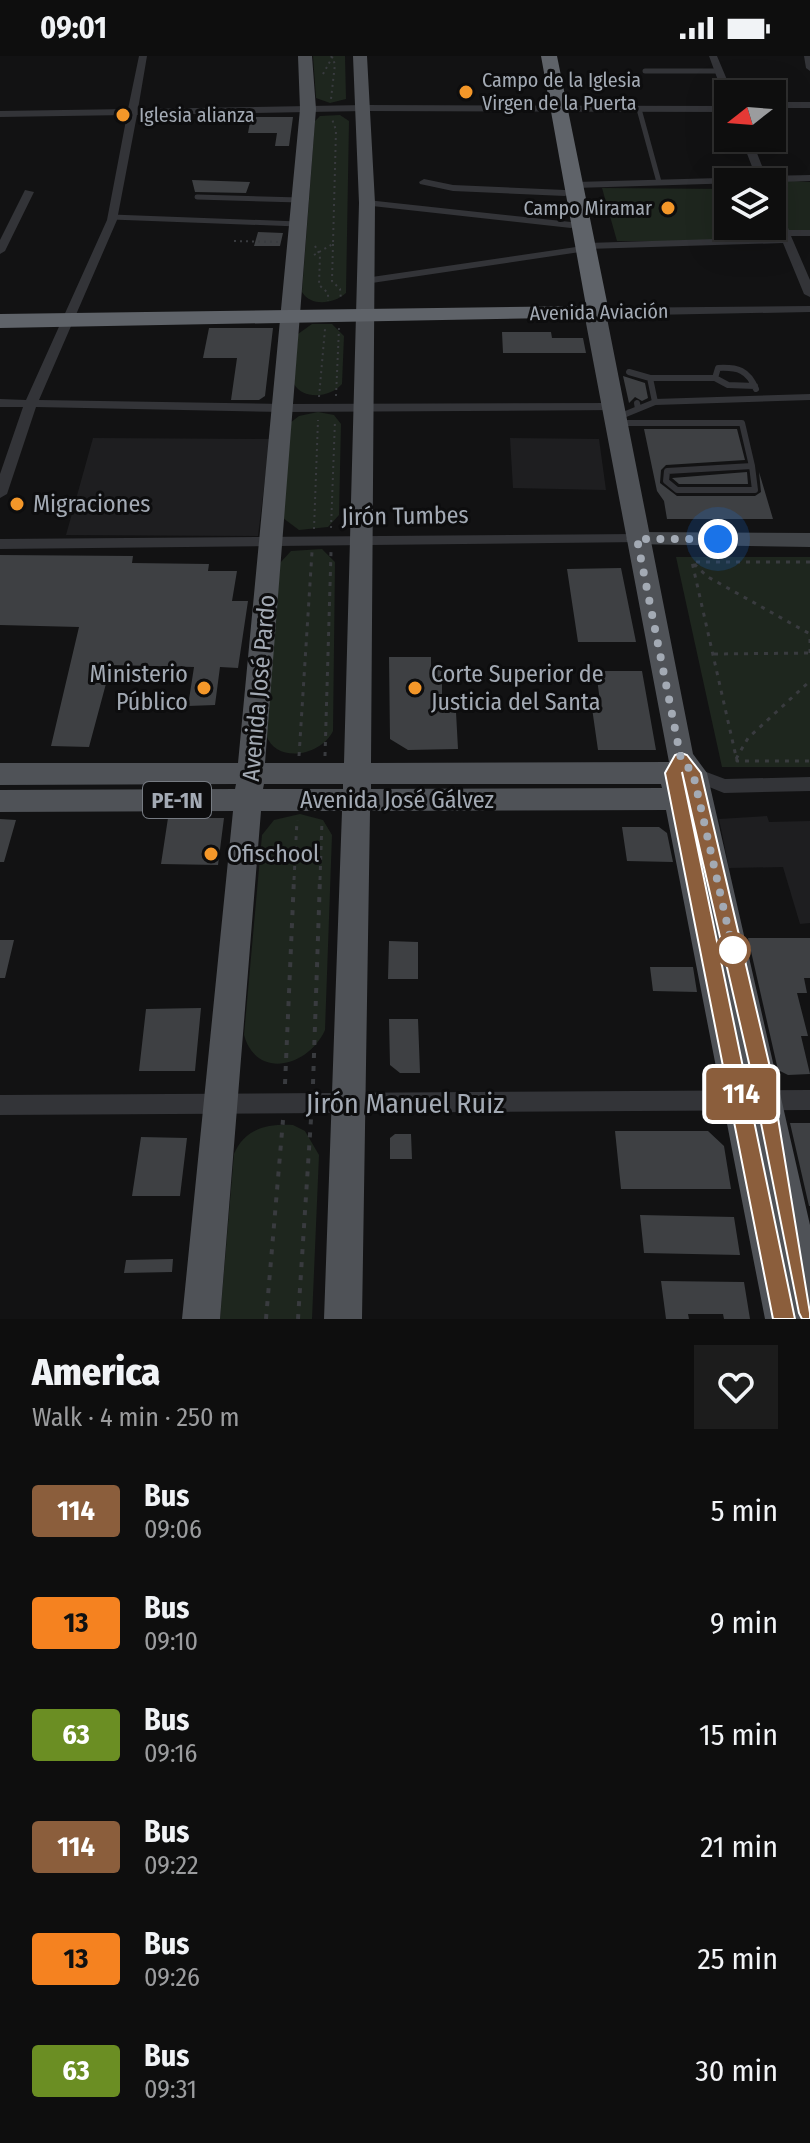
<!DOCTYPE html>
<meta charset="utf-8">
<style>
:root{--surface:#0e0e0e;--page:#1c1c1c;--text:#f1f3f6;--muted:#9b9c9e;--line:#2e2e2e}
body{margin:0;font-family:"Fira Sans Condensed",sans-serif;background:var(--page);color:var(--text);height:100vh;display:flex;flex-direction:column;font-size:30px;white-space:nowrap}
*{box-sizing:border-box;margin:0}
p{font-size:26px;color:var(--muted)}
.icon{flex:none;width:44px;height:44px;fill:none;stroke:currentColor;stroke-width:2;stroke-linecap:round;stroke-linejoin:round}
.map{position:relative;height:1263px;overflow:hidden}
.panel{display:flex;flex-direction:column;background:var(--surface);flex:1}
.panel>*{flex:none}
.badge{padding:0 16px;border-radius:6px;font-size:28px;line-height:52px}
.needle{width:52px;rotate:253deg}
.tools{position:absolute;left:714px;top:24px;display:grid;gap:16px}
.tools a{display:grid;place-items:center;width:72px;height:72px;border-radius:0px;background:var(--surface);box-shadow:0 8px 32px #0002,0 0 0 2px var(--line);font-size:40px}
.you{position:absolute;width:40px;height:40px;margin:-20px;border:6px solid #fff;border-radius:50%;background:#1a73e8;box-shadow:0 0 0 12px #1a73e833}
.map>.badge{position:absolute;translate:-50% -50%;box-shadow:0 0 0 4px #fff}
.round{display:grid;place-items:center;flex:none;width:84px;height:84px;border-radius:0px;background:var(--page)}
.overview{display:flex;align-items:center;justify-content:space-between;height:136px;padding:0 32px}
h1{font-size:38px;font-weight:800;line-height:60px}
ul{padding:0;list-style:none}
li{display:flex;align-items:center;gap:24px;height:112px;padding:0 32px}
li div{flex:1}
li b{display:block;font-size:30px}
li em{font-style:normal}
li .badge{min-width:88px;font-weight:700;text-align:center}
.status{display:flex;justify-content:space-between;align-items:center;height:56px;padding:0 40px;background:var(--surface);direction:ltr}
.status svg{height:22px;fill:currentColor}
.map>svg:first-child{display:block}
</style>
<div class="status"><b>09:01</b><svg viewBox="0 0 49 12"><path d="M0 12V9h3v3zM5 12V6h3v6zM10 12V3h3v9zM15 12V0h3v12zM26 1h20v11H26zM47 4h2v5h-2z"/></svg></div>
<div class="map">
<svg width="810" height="1263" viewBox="0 0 810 1263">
<rect width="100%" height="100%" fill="#121213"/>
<!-- built -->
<path fill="#1e1e20" d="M 93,382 L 270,383 L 258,480 L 66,479 Z
M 510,382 L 599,383 L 606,434 L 513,432 Z
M 767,760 L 769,766 L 810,765 L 810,867 L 800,868 L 783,811 L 729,812 L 719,763 Z"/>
<!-- green -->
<path fill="#1e261e" d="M 313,0 L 345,0 L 346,43 L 330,47 L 316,42 Z
M 340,59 L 349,65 L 346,237 C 334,248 311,251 302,236 L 315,65 L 320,60 Z
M 775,124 L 810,126 L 810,176 L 786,174 L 780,161 L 787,158 L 784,155 L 786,154 L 782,146 L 782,136 L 772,133 Z
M 602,132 L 728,133 L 728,170 L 769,170 L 776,185 L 617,185 Z
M 312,268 L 332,268 L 344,280 L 342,328 C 330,342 303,344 294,328 L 298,278 Z
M 318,356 L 334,359 L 341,368 L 339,459 L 328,471 L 299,474 L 283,462 L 290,367 L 299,360 Z
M 322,493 L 335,506 L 333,675 C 322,699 277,709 266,679 L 280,507 L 291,495 Z
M 676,501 L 810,501 L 810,711 L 722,711 Z
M 300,758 L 323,764 L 332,779 L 325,974 C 309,1010 257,1025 244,979 L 262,779 L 274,764 Z
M 293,1069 L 305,1075 L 319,1099 L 312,1263 L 220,1263 L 234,1098 C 245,1072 267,1068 293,1069 Z"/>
<!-- building -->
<path fill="#3e4043" d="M 251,61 L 293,61 L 289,90 L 275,90 L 277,77 L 248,77 Z
M 192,124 L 250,126 L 246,137 L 195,136 Z
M 258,176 L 283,177 L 280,190 L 254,190 Z
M 209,272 L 273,272 L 265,340 L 259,344 L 231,344 L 237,302 L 203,302 Z
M 502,276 L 551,276 L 552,282 L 583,282 L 586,297 L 503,297 Z
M 623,320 L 645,327 L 648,342 L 642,345 L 635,341 L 629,347 Z
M 644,373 L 737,373 L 745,404 L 666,409 L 661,414 L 660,427 L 677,440 L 755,440 L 761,436 L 759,416 L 773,463 L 667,463 L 664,445 L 657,435 Z
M 747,416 L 748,428 L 679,428 L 672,422 Z
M 0,499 L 133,500 L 132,507 L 209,508 L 208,515 L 237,515 L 232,545 L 248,545 L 238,612 L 220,611 L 215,649 L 188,650 L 194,611 L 111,609 L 89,691 L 51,690 L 79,571 L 0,569 Z
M 621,512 L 636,586 L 578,586 L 567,513 Z
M 389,601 L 431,601 L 431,612 L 442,612 L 442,656 L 456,656 L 458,693 L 408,694 L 390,683 Z
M 596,615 L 642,615 L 656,694 L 598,694 L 592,652 L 601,653 Z
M 168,762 L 224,762 L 218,809 L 161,808 Z
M 0,763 L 16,764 L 4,806 L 0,806 Z
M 622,771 L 659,771 L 667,777 L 673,806 L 627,805 Z
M 748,882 L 810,882 L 810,922 L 804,922 L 807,937 L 797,937 L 808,980 L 801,980 L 810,1018 L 788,1019 L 778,1014 Z
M 0,884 L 14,884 L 5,922 L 0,922 Z
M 389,885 L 418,886 L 418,923 L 388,923 Z
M 650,911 L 693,911 L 697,936 L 653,935 Z
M 201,952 L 195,1015 L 139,1015 L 146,953 Z
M 389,963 L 418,963 L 420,1017 L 400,1017 L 390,1009 Z
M 790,1067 L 810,1067 L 810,1150 L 809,1150 Z
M 615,1075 L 708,1075 L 724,1090 L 731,1133 L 621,1133 Z
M 395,1078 L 411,1078 L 412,1103 L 390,1103 L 390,1082 Z
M 141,1081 L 187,1082 L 180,1140 L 132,1140 Z
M 640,1159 L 734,1161 L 740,1199 L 644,1197 Z
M 173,1203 L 172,1216 L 124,1217 L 126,1204 Z
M 661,1225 L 744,1226 L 750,1263 L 724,1263 L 723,1258 L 688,1258 L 689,1263 L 666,1263 Z"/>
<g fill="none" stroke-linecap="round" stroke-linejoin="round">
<!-- path-far2 -->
<path stroke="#393b3f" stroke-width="2" stroke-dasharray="2 4" stroke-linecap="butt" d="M 331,0 L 335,8 L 331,43
M 323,18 L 333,0
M 234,185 L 278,186
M 333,188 L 332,225 L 340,233 L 341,244
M 315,190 L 320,199 L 319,229 L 328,237 L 328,245
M 314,199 L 333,188 L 336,74 L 332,63
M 336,340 L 339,272
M 319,341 L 325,273
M 331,472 L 335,364
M 314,473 L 318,364"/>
<!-- path-far1 -->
<path stroke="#393b3f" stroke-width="3" stroke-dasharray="4 6" stroke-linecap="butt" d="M 810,506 L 692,506 L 737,705 L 810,705
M 694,508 L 708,521 L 810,578
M 810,583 L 810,600
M 714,598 L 810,597
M 299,700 L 312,496
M 325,700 L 331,496
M 736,703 L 748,682 L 810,625
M 294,824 L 297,764
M 320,824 L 322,764"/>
<!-- path -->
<path stroke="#393b3f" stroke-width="4" stroke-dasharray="5 8" stroke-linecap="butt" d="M 285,1028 L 294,822
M 313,1028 L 320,822
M 266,1263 L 283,1064
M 298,1263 L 311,1063"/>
<!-- lane-far1 -->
<path stroke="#333438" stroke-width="5" d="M 645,15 L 719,15
M 639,53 L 659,126
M 197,141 L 300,144
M 112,161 L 298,168"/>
<!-- lane -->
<path stroke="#333438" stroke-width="6" d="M 629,316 L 650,322 L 655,346 L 638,353
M 650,322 L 715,322 L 728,329 L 755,330
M 715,322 L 718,312 C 738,311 748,314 756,333
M 655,346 L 810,341
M 616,362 L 638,353 L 637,347
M 618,367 L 742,367 L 752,410
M 752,410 L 755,434 L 677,434 L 666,425 L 667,415 Z"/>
<!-- street -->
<path fill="#333438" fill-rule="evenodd" d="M 139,0 L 147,0 L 138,53 L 364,49 L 728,50 L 728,56 L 364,55 L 137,59 L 117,164 L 39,344 L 284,348 L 613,347 L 618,348 L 618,354 L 284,356 L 36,351 L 7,438 L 0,442 L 0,418 L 23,351 L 0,351 L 0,343 L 26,344 L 107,164 L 127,59 L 0,61 L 0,55 L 128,53 Z
M 709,0 L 717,0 L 733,38 L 728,38 L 728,41 L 723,38 Z
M 804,0 L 810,0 L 810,15 L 806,12 Z
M 772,46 L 810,46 L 810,52 L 772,52 Z
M 741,82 L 751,82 L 766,120 L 810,119 L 810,125 L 575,132 L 570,129 L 575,126 L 756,121 Z
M 424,123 L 453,129 L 565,134 L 570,137 L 565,140 L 453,135 L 420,128 L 419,126 Z
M 25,134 L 34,136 L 5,195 L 0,198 L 0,184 Z
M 367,144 L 571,166 L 576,169 L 571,172 L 363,149 L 362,147 Z
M 772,144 L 777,147 L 789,174 L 810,174 L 810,180 L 791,180 L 810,224 L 810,241 L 804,238 L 783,187 L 587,193 L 582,190 L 587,187 L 781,181 L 772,160 Z
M 576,191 L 581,194 L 580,196 L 365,228 L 359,225 L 365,222 Z
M 810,250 L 810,256 L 598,260 L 592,256 L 598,252 Z
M 637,478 L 642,480 L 644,483 L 642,486 L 0,493 L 0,483 Z
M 693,711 L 725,723 L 810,721 L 810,735 L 724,737 L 687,722 L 685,717 L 687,712 Z
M 810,1034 L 810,1054 L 0,1059 L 0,1039 Z"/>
<!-- secondary -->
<path fill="#414448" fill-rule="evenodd" d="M 637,476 L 810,477 L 810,491 L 629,488 L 626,483 Z"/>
<!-- primary -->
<path fill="#4f5257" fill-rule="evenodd" d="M 298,0 L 312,0 L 316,53 L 265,707 L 344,707 L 359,147 L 353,0 L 367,0 L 375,147 L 371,707 L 669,706 L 586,267 L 591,252 L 605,252 L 693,698 L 707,717 L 810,1169 L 810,1263 L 765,1263 L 666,754 L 370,755 L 362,1263 L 324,1263 L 342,755 L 261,755 L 220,1263 L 182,1263 L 233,755 L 0,756 L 0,734 L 235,733 L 236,728 L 0,729 L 0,707 L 238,707 L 300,53 ZM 264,728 L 343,728 L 343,733 L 263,733 ZM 371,728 L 661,728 L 662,732 L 371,733 Z"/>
<!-- highway -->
<path fill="#5f6369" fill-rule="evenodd" d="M 541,0 L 557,0 L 609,256 L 606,261 L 0,272 L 0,258 L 586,250 Z"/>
</g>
<!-- line -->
<path fill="#8b5e3c" stroke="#fff" stroke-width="2" d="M 681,697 L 687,699 L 701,717 L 769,1007 L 810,1257 L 810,1263 L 802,1263 L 799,1257 L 749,1007 L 682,716 L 795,1263 L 773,1263 L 665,717 L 675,699 Z"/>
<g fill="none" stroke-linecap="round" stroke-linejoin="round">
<!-- walk -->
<path stroke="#a3aab4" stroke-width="8" stroke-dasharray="0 14.4" d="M 718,483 L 637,483 L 681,703 L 693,717 L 733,894"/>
</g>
<!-- markers -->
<g fill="#f49729" stroke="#0d0d0e" stroke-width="3">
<circle cx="466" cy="36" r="8"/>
<circle cx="123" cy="59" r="8"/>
<circle cx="668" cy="152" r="8"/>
<circle cx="17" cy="448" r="8"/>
<circle cx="204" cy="632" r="8"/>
<circle cx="415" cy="632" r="8"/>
<circle cx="211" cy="798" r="8"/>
</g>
<circle fill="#fff" stroke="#8b5e3c" stroke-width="4" cx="733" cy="894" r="16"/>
<g text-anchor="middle" stroke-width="6" stroke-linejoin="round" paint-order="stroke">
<!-- far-poi labels -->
<g font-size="20" fill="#a3aab4" stroke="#0d0d0e" text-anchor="start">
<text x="482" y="31">Campo de la Iglesia<tspan x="482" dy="23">Virgen de la Puerta</tspan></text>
<text x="139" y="66">Iglesia alianza</text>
<text x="652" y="159" text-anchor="end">Campo Miramar</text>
</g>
<!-- far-street labels -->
<g font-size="20" fill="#a3aab4" stroke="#0d0d0e">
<text transform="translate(599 256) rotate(-1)" y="7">Avenida Aviación</text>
</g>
<!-- shield labels -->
<rect fill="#0d0d0e" stroke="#767b82" stroke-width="2" x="143" y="726" width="68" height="36" rx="6"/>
<g font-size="22" font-weight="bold" fill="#a3aab4">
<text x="177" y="752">PE-1N</text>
</g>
<!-- poi labels -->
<g font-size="24" fill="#a3aab4" stroke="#0d0d0e" text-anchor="start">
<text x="33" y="456">Migraciones</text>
<text x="188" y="626" text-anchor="end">Ministerio<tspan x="188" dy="28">Público</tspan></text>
<text x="431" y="626">Corte Superior de<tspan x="431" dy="28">Justicia del Santa</tspan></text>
<text x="227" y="806">Ofischool</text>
</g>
<!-- street labels -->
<g font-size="24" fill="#a3aab4" stroke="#0d0d0e">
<text transform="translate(405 460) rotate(-1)" y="8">Jirón Tumbes</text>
<text transform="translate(259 632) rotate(-85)" y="8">Avenida José Pardo</text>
<text x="397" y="752">Avenida José Gálvez</text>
</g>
<!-- near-street labels -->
<g font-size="28" fill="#a3aab4" stroke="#0d0d0e">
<text x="405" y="1057">Jirón Manuel Ruiz</text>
</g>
</g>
</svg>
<div class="tools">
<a><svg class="needle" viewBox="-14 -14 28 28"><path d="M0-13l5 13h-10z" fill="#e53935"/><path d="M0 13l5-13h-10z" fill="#9b9c9e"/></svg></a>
<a><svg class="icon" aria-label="layers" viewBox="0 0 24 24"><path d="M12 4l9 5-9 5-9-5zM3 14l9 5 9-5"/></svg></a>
</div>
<div class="you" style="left:718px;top:483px"></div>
<b class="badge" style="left:741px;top:1038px;background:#8b5e3c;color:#fff">114</b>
</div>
<section class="panel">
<div class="overview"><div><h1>America</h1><p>Walk · 4 min · 250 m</p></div><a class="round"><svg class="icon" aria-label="heart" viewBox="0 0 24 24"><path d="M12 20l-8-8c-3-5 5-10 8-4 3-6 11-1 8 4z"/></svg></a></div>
<ul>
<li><span class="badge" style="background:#8b5e3c;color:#fff">114</span><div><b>Bus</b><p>09:06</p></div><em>5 min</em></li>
<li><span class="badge" style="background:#f58220;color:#111">13</span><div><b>Bus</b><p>09:10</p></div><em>9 min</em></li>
<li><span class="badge" style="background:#6b8e23;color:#fff">63</span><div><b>Bus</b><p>09:16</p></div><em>15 min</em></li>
<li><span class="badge" style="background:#8b5e3c;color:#fff">114</span><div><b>Bus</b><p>09:22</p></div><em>21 min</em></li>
<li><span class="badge" style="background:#f58220;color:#111">13</span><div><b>Bus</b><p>09:26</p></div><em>25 min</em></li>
<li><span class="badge" style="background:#6b8e23;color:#fff">63</span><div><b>Bus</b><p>09:31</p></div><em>30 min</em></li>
</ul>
</section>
